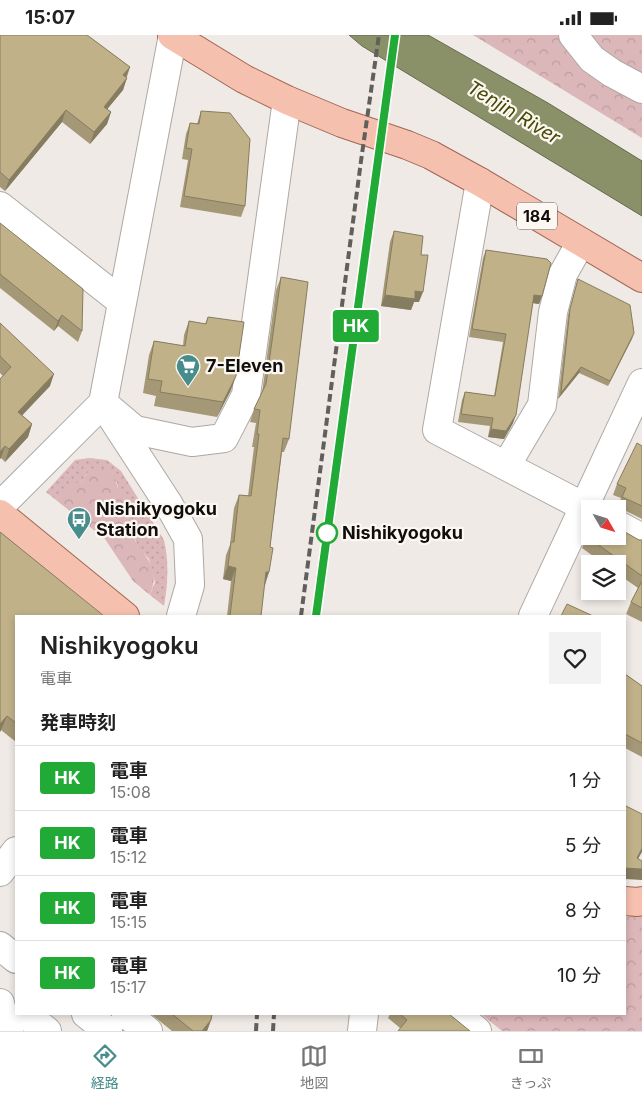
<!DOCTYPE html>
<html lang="ja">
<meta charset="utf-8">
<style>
:root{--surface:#fff;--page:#f2f2f2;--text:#222;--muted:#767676;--line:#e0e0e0;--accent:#468d8b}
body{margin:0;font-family:Inter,"Noto Sans JP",sans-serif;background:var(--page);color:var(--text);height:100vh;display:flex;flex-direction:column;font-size:19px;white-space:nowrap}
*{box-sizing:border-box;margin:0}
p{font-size:16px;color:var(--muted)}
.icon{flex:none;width:28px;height:28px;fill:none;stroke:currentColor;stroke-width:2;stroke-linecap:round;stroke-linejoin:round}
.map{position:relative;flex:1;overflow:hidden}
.sheet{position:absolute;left:15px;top:580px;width:611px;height:400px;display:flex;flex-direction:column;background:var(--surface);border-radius:0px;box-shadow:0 2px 8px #0003}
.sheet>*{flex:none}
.badge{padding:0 10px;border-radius:4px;font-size:18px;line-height:32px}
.needle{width:32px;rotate:129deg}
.fabs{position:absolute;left:581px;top:465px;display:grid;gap:10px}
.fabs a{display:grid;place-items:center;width:45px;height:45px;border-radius:0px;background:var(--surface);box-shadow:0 2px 8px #0003;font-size:25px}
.map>.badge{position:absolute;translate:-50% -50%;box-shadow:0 0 0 2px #fff}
h2{padding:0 25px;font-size:19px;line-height:45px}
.round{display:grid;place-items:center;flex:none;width:52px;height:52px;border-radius:0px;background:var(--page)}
.headline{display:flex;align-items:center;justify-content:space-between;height:85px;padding:0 25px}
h1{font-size:24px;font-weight:600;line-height:38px}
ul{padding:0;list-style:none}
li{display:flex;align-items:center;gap:15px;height:65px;padding:0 25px;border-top:1px solid var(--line)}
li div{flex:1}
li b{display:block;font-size:19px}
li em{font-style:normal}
li .badge{min-width:55px;font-weight:700;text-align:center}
.status{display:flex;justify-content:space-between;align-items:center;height:35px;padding:0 25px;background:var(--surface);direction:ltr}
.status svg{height:14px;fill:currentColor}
.tab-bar{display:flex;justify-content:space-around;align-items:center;height:70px;border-top:1px solid var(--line);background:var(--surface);font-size:14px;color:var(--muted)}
.tab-bar a{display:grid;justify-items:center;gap:2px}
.tab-bar .on{color:var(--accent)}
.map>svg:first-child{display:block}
</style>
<div class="status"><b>15:07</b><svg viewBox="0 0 49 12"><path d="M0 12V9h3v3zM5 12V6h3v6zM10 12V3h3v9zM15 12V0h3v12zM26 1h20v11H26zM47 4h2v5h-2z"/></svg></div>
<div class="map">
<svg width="642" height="996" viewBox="0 0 642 996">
<defs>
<pattern id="grass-dots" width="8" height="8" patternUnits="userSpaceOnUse" patternTransform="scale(1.25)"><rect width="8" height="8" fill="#dcb7ba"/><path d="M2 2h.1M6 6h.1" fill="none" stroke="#bc9c9f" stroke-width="1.8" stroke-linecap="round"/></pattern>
<pattern id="park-crowns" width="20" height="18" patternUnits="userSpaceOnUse" patternTransform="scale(1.25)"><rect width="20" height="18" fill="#dcb7ba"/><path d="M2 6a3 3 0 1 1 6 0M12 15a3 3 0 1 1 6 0" fill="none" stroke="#bc9c9f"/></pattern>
</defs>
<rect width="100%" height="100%" fill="#efeae5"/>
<!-- grass -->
<path fill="url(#grass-dots)" d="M 89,423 L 107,425 L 121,436 L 164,505 C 169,526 168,549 164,571 L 150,560 L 155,547 L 149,524 L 138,512 L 135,504 L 132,492 L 130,477 L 118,454 L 117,447 L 87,438 L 82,446 C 71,450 64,456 56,465 L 46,457 L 75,425 Z"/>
<!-- park -->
<path fill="url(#park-crowns)" d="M 473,0 L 642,0 L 642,103 Z
M 102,433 C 115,438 114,440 118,453 C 120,459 126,462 128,469 C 132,480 131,492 134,503 C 137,511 143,516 147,523 C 156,536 155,546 150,560 L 133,546 L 105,504 L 56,465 L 64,455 L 74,449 L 82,446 L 87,438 L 92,434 Z
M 642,880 L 642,996 L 502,996 L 481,979 L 625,979 L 625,882 Z"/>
<!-- water -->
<path fill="#8a9169" stroke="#656a4d" d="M 349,0 L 428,0 L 548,68 L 642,126 L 642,181 L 362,11 Z"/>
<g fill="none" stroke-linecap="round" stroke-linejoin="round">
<!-- minor casing -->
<g stroke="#ada8a3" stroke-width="30">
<path id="minor" d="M 573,0 L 592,24 L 612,38 L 642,54
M 480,147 L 437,395 L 590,475
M 0,171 L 122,267
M 103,368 L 135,395 L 192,407 L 224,403 L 246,360 L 287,65
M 113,384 L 169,470 L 188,504 L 190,550 L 181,581
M 506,431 L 542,370 L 553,277 L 563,239 L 581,207
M 0,471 L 103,368 L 173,0
M 618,490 L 642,503
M 533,581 L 642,348
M 0,837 L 16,816
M 0,911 L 16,924
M 0,968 L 5,993 L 9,996
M 25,979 L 47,996
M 86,979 L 108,996
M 126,979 L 148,996
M 456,979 L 477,996
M 362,996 L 364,979"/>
</g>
<!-- major casing -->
<g stroke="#a26653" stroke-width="30">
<path id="major" d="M 172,0 L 244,44 L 287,65 L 342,88 L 407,110 L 431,120 L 480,147 L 642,243
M 0,479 L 125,581
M 625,866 L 638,867 L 642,866"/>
</g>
<!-- minor -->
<use href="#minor" stroke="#fff" stroke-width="28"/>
<!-- major -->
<use href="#major" stroke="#f6c0af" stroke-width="28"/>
<!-- rail -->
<path stroke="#615e5b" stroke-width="4" stroke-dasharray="8 4" stroke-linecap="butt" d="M 301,581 L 361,126 L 379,0
M 316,581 L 395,0
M 256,996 L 257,979
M 273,996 L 274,979"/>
</g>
<!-- wall -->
<path fill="#a59876" d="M 0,0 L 87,0 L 130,32 L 123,55 L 107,74 L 111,77 L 107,89 L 90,109 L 62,87 L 5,156 L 0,152 Z
M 201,76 L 245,171 L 241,182 L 180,172 L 188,125 L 182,124 L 186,99 L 190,88 L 197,89 Z
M 0,188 L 82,296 L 78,307 L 58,291 L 54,296 L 0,253 Z
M 394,196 L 421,220 L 419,267 L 414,267 L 411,275 L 381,271 L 390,207 Z
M 486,215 L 542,261 L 539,269 L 533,268 L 513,388 L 504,404 L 488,402 L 490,391 L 458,387 L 462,365 L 465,357 L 494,361 L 503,307 L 469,302 L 483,223 Z
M 281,242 L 289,404 L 284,417 L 282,417 L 270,512 L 269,537 L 264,550 L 261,581 L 227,581 L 231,546 L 223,544 L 226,520 L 230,510 L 234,473 L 239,460 L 248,461 L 254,412 L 252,412 L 256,388 L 250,387 L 254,374 L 262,358 L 276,255 Z
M 578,244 L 634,298 L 608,351 L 579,338 L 558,364 L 568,280 Z
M 208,282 L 231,355 L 217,382 L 154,371 L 156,361 L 143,358 L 149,320 L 154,306 L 183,311 L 184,300 L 189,286 L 205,289 Z
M 0,288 L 50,351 L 22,380 L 32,389 L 28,402 L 5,427 L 1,423 L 0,424 L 0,344 L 3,341 L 0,338 Z
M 642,411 L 642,484 L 618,472 L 621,463 L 613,460 L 617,449 Z
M 0,497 L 16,581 L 16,707 L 1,695 L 0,697 Z
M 588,498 L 642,505 L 642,587 L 626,579 L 631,567 L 638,553 L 618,539 L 618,529 L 604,529 L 582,513 Z
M 625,639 L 642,651 L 642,722 L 625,713 Z
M 151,979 L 212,979 L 211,985 L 207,996 L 172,996 Z
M 390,979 L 449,979 L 400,993 L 388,983 Z"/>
<!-- shaded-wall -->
<path fill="#867c60" d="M 130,32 L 125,44 L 123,40 Z
M 127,43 L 123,55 L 100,83 L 104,72 Z
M 66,75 L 62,87 L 5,156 L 9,145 Z
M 111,77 L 107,89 L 90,109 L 94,97 Z
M 415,256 L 423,257 L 419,267 L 414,267 L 411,275 L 381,271 L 385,260 Z
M 534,260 L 542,261 L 539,269 L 532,268 Z
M 62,280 L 58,291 L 54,296 L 58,286 Z
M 634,298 L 632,304 L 608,351 L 610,346 Z
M 581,332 L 579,338 L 558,364 L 561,358 Z
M 54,339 L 50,351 L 14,389 L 18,377 Z
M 236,341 L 231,355 L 217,382 L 223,367 Z
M 516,380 L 513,388 L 504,404 L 488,402 L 491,394 Z
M 32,389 L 28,402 L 5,427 L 9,414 Z
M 5,411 L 1,423 L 0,424 L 0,417 Z
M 228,531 L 236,533 L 231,546 L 223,544 Z
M 266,537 L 269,537 L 265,550 L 261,550 Z
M 7,681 L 1,695 L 0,697 L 0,689 Z
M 642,813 L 642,817 L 633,833 L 642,834 L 642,845 L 625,844 L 625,833 L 637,823 Z
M 211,985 L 207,996 L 202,996 Z"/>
<!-- building -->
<path fill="#c0b189" stroke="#867c60" d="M 0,0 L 87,0 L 130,32 L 123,40 L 127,43 L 104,72 L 111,77 L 94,97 L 66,75 L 9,145 L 0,137 Z
M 201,76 L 230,78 L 250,104 L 245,171 L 184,161 L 192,114 L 186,113 L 190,88 L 199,89 Z
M 0,188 L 83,254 L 82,296 L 62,280 L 58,286 L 0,239 Z
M 394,196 L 423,201 L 421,220 L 428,220 L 423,257 L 415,256 L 415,264 L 385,260 Z
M 486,215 L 547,224 L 551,228 L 542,261 L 534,260 L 516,380 L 506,396 L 491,394 L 493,383 L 461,379 L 465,357 L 495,361 L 506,299 L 472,294 Z
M 281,242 L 308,247 L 289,404 L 283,403 L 270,512 L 273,513 L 269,537 L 266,537 L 261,581 L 230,581 L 236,533 L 228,531 L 231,507 L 234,507 L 239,460 L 251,461 L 259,399 L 257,399 L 260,375 L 254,374 L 266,349 Z
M 578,244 L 630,270 L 634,298 L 610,346 L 581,332 L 561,358 L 570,274 Z
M 208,282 L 244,287 L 236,341 L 223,367 L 160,357 L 162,346 L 148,344 L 154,306 L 185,311 L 189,286 L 206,289 Z
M 0,288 L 54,339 L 18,377 L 32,389 L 9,414 L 5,411 L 0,417 L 0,344 L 11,332 L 0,321 Z
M 637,408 L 642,411 L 642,471 L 622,462 L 626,453 L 617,449 Z
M 618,493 L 639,505 L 642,505 L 642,541 L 586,501 L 588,498 L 590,498 L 590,501 L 618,501 Z
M 0,497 L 104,581 L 16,581 L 16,688 L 7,681 L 0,689 Z
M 642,546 L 642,573 L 631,567 Z
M 567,569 L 593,581 L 561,581 Z
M 625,639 L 642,651 L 642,708 L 625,699 Z
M 626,771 L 642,779 L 642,813 L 637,823 L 642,826 L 642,834 L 625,833 L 625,773 Z
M 172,979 L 212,979 L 211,985 L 202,996 L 193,996 Z
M 400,979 L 449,979 L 470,996 L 398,996 L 407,985 Z"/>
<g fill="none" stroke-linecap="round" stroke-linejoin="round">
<!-- line casing -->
<g stroke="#fff" stroke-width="11">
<path id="line" d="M 316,581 L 395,0"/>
</g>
<!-- line -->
<use href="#line" stroke="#21ab36" stroke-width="8"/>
</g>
<!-- icons -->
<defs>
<g id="supermarket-pin" transform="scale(1.25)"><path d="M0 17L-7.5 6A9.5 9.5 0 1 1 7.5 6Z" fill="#468d8b" stroke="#fdf7f2"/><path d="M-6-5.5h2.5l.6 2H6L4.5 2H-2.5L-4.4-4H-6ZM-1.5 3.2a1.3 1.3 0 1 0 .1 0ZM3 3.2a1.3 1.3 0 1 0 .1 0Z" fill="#fff"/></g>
<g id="bus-pin" transform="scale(1.25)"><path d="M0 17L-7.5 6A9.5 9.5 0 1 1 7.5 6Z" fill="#468d8b" stroke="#fdf7f2"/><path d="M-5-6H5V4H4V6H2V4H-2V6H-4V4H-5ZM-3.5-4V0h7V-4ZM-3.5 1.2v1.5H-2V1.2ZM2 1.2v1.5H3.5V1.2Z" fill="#fff"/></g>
</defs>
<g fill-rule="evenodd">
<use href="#supermarket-pin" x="188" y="331"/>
<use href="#bus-pin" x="79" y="484"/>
</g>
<!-- markers -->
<circle fill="#fff" stroke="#21ab36" stroke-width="2.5" cx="327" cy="498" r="10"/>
<g text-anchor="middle" stroke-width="4.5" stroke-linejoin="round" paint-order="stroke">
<!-- shield labels -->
<rect fill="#fdf7f2" stroke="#575451" stroke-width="1" x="517" y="167.5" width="40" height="27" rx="4"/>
<g font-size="16" font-weight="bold" fill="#100e0c">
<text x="537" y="187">184</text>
</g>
<!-- poi labels -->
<g font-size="18" font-weight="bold" fill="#100e0c" stroke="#fdf7f2" text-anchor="start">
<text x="206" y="337">7-Eleven</text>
<text x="96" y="480">Nishikyogoku<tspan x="96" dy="21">Station</tspan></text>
</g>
<!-- stop labels -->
<g font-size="18" font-weight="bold" fill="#100e0c" stroke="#fdf7f2" text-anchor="start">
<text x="342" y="504">Nishikyogoku</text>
</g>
<!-- water labels -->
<g font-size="19" font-style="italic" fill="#444a03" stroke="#fdf7f2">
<text transform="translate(514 77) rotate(31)" y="7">Tenjin River</text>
</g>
</g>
</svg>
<div class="fabs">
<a><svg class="needle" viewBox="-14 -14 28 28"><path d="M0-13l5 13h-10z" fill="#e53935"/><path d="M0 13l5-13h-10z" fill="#767676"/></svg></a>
<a><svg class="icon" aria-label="layers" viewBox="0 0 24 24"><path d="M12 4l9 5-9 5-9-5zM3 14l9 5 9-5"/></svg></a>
</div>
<b class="badge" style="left:356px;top:291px;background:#21ab36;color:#fff">HK</b>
<section class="sheet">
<div class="headline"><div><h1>Nishikyogoku</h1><p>電車</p></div><a class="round"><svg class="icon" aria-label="heart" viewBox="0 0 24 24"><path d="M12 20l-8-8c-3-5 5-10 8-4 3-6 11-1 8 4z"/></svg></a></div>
<h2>発車時刻</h2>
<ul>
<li><span class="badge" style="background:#21ab36;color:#fff">HK</span><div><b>電車</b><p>15:08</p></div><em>1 分</em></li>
<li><span class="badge" style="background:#21ab36;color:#fff">HK</span><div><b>電車</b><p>15:12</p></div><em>5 分</em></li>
<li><span class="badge" style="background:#21ab36;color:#fff">HK</span><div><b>電車</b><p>15:15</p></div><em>8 分</em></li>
<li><span class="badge" style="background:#21ab36;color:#fff">HK</span><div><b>電車</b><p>15:17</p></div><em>10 分</em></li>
</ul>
</section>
</div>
<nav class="tab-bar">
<a class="on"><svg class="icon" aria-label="directions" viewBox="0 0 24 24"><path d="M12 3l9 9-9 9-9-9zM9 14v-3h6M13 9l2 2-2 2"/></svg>経路</a>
<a><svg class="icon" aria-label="map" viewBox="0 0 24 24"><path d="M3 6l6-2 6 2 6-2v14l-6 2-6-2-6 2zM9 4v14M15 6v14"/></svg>地図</a>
<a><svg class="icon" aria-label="tickets" viewBox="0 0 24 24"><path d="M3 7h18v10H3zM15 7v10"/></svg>きっぷ</a>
</nav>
